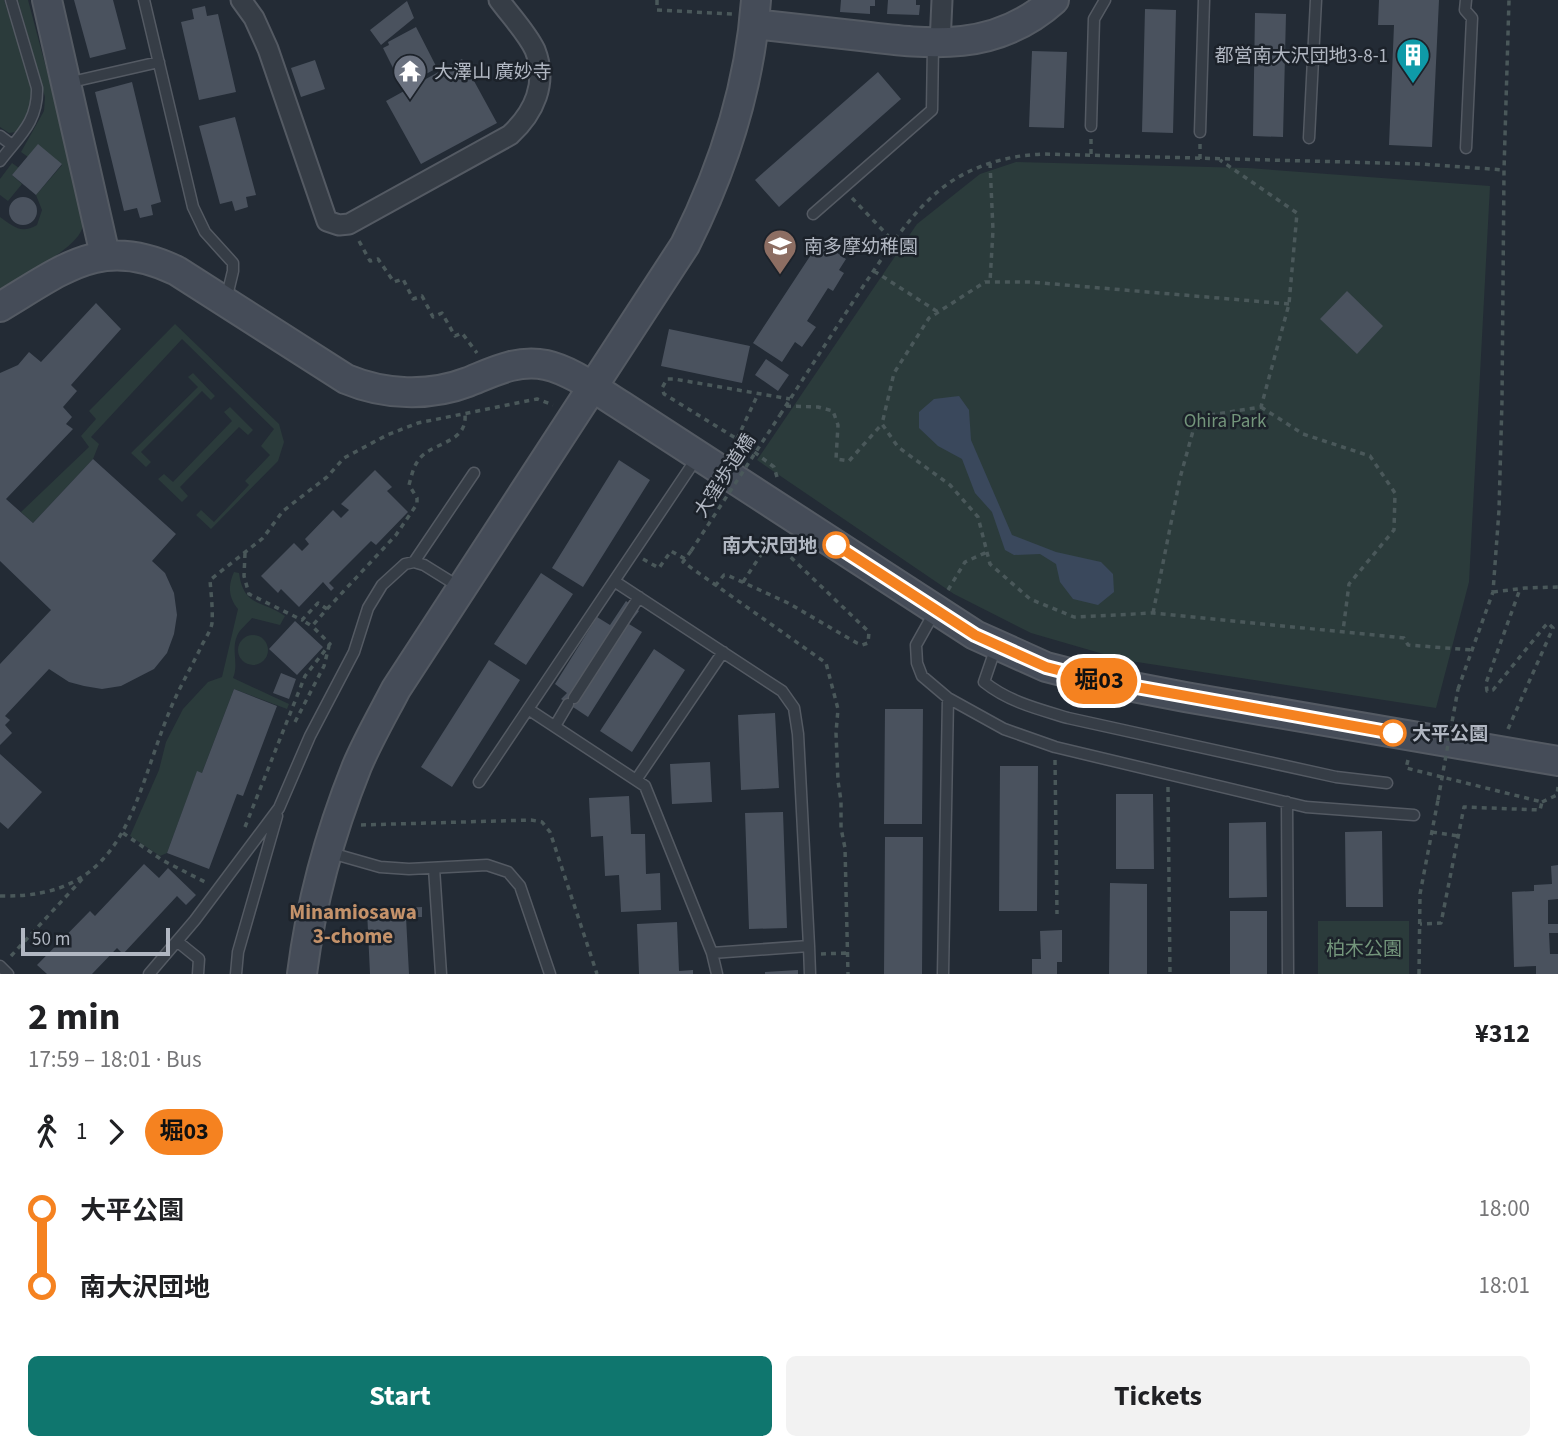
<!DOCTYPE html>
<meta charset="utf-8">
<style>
:root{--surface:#fff;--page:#f2f2f2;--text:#202124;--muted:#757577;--accent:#0f766e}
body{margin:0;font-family:"Source Sans 3","Noto Sans JP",sans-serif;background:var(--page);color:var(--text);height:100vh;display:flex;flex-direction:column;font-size:26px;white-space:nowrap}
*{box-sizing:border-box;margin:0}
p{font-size:23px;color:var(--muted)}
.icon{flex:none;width:38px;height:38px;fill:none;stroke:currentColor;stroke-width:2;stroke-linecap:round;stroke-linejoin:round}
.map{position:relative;height:974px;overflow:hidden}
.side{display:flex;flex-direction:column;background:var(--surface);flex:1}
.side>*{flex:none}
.badge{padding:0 14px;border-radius:23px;font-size:24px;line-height:46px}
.scale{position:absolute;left:21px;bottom:18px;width:149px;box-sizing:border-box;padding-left:7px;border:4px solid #b1b7c2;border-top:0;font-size:19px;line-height:24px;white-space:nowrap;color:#b1b7c2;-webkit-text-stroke:5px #1c222a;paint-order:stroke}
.map>.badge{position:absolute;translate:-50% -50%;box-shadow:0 0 0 4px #fff}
.legs{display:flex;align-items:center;gap:10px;height:77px;padding:0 28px;font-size:23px}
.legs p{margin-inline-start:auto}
.overview{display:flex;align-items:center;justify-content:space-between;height:119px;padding:0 28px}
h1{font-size:38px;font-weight:700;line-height:52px}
.cta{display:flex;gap:14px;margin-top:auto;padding:14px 28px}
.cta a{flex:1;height:80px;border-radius:10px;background:var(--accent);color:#fff;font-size:28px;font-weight:700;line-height:80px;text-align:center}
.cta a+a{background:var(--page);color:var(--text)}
ul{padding:0 28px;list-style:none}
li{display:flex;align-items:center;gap:24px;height:77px;font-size:26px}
li i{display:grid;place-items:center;width:10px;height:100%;margin:0 9px;background:currentColor}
li i::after{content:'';width:18px;height:18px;margin:-9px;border:5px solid;border-radius:50%;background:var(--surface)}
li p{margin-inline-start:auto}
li:first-child i{background:linear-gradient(#0000 50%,currentColor 0)}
li:last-child i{background:linear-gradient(currentColor 50%,#0000 0)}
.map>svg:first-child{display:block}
</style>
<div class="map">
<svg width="1558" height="974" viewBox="0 0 1558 974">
<rect width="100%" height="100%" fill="#232b35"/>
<!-- green -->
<path fill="#2b3b3b" d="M 0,0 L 4,0 L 33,88 C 35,107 29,119 16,132 L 9,133 L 0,127 Z
M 18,0 L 28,0 L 83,207 C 84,214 84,222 82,229 C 74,251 20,276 0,289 L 0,217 C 14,227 21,234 37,225 L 42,210 L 36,195 L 62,165 L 59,162 L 28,157 L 21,152 L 44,111 L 45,97 Z
M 1016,162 L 1248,168 L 1490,186 L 1469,582 L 1436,708 L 1124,660 L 1031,633 L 954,594 L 757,460 L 917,224 L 980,174 Z
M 12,163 L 19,168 L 12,175 L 22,184 L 8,201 L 0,195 L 0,179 Z
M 175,324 L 279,424 L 284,442 L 278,461 L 211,529 L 196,515 L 201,510 L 214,522 L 249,485 L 245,481 L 270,455 L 261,446 L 274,429 L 182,339 L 91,437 L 99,444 L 93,459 L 33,523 L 21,512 L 89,447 L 81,436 L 96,419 L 89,411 Z
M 193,373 L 215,396 L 211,400 L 202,391 L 141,452 L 151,462 L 146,467 L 131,453 L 198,387 L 188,377 Z
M 230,407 L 253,430 L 248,435 L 239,427 L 180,487 L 188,496 L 182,502 L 158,479 L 164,474 L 173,482 L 232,421 L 224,412 Z
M 234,572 L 239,573 C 244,608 263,600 285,616 L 280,625 L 252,618 C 248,623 239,630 237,636 C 231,650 239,664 233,678 L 289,704 L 287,709 L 234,689 L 202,773 L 197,772 L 167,853 L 160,856 L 130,836 L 159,770 L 166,742 L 183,709 L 208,682 L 222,677 L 238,609 C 228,597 228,585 234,572 Z
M238 650a15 15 0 1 1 30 0a15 15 0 1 1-30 0Z
M 1318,921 L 1409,921 L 1409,974 L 1318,974 Z"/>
<!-- water -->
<path fill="#3a485c" d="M 959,396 L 969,410 L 971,440 L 1012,535 L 1056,552 L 1101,562 L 1113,574 L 1114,592 L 1098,605 L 1073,599 L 1060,582 L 1056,564 L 1040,554 L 1014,555 L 1005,550 L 992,512 L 975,493 L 962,459 L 938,446 L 919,428 L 919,412 L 934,399 Z"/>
<!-- building -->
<path fill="#4a525e" d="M 74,0 L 113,0 L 126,49 L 90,58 Z
M 841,0 L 875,0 L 875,6 L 870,6 L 870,14 L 840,12 Z
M 888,0 L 916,0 L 916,5 L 920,5 L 919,15 L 887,14 Z
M 1379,0 L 1439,0 L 1432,147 L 1389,145 L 1394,25 L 1378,25 Z
M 407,1 L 414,18 L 381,45 L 370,30 Z
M 205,6 L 207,16 L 218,14 L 236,92 L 199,100 L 181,22 L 194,19 L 192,9 Z
M 1145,9 L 1176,10 L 1173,133 L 1142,132 Z
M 1255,13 L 1286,14 L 1283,137 L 1253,136 Z
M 416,27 L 437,68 L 406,85 L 403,80 L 400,82 L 383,48 L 389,45 L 388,42 Z
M 1032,51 L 1067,52 L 1064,128 L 1029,127 Z
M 462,59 L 497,123 L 421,164 L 386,101 Z
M 315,60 L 325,89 L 301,97 L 291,68 Z
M 878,72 L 901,99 L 779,207 L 755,180 Z
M 132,82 L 161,202 L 151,205 L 153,215 L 140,218 L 137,208 L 124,211 L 95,92 Z
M 235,117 L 256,195 L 246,197 L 248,207 L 235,211 L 232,201 L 220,204 L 199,126 Z
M 38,144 L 62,164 L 36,195 L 12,175 Z
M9 211a14 14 0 1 1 28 0a14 14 0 1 1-28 0Z
M 820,241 L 846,259 L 839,270 L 844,273 L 833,291 L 828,288 L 807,321 L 816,327 L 802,347 L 795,342 L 782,362 L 753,343 Z
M 1347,291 L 1383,326 L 1357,354 L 1320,319 Z
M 96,303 L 121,329 L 71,385 L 77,391 L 63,407 L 72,417 L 66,424 L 73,429 L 6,499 L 33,523 L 93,459 L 176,534 L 152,561 L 165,573 L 174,593 L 177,615 L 174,634 L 167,653 L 154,669 L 121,686 L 102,689 L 84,686 L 69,682 L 49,669 L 5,716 L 10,720 L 5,725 L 12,733 L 0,745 L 0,664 L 51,610 L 0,561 L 0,373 L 18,365 L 29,352 L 41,362 Z
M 669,329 L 750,346 L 742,383 L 661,366 Z
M 766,359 L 789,375 L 778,391 L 755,375 Z
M 619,460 L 650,480 L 583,587 L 552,568 Z
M 375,470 L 392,487 L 387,491 L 408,512 L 376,545 L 371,541 L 329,583 L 334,588 L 331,591 L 323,582 L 299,607 L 281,589 L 278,593 L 261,576 L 294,543 L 302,551 L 309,544 L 305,539 L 333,510 L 341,518 L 349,510 L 341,504 Z
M 541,573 L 573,594 L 526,665 L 494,644 Z
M 626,601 L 639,611 L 629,624 L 642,632 L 588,717 L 561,699 L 567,693 L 555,684 L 597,617 L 610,625 Z
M 295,621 L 323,647 L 297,675 L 269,649 Z
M 654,649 L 685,670 L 632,752 L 600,731 Z
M 489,660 L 520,680 L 452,787 L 421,767 Z
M 281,673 L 296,679 L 289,699 L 273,693 Z
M 234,689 L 277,706 L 243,796 L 237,794 L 209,869 L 167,853 L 197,771 L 202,773 Z
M 885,709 L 923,709 L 922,824 L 884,824 Z
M 775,713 L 779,788 L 741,790 L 738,715 Z
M 0,754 L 42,792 L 8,829 L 0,822 Z
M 710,762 L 712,802 L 672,804 L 670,764 Z
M 1000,766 L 1038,766 L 1037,911 L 999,911 Z
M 1116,794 L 1153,794 L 1154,869 L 1116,869 Z
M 629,796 L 631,834 L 645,834 L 646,874 L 660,873 L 661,910 L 621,912 L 619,875 L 605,876 L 603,836 L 591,837 L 589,798 Z
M 783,812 L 787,928 L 749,929 L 745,813 Z
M 1266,822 L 1267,897 L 1229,898 L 1229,823 Z
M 1382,831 L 1383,907 L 1346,907 L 1345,832 Z
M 885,837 L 923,837 L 922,974 L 884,974 Z
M 144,864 L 159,878 L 168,868 L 196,895 L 186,905 L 177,896 L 123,954 L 117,948 L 92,974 L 47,974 L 37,965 L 90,911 L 95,916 Z
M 1558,865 L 1558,899 L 1548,900 L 1548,924 L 1558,924 L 1558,933 L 1549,933 L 1550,954 L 1558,954 L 1558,974 L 1536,974 L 1536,966 L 1514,967 L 1512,892 L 1534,891 L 1534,885 L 1552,884 L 1551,866 Z
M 1110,883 L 1147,884 L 1147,974 L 1109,974 Z
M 422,907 L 422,917 L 406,917 L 409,974 L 370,974 L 367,910 Z
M 1230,911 L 1267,911 L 1267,974 L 1230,974 Z
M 677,922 L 679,971 L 693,970 L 693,974 L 639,974 L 637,924 Z
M 1062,930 L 1062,962 L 1057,962 L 1057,974 L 1032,974 L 1032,959 L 1041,959 L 1040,931 Z
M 798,970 L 798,974 L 765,974 L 765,972 Z"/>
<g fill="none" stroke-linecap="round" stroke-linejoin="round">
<!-- lane casing -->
<g stroke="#545a63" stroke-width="13">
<path id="lane" d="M 144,0 L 193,207 L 205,232 L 233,263 L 233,271 L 226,300
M 1466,0 L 1465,10 L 1472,18 L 1466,148
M 67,83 L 159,62
M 1091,126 L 1094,19 L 1105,0
M 1200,132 L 1204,0
M 0,136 L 12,145
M 1309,138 L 1316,0
M 0,161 C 19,136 38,122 37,88 L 11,0
M 813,214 L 932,110 L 933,45
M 414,562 L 474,473
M 935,611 L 916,645 L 917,663 L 922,676 L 948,698 L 1004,729 L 1055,747 L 1306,807 L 1414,815
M 996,647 L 984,682 C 1009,702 1038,709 1068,718 L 1336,777 L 1387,783
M 574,698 L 639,597
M 528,709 L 645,786 L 712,953 L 809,946 L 798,734 L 794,708 L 782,691 L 614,581
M 555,726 L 568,704
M 636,780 L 723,652
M 479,782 L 696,459
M 1287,802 L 1288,974
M 331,853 L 380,867 L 409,869 L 487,865 L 508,872 L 520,886 L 550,974
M 434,868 L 441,974
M 178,942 L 199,959 L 198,974
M 809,946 L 810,974
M 712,953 L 717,974
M 0,966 L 8,974
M 149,974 L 195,920 L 279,808 L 310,736 L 354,652 L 368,608 L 382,585 L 405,564 L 414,562 L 424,565 L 461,588
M 236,974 L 238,952 L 277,816
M 943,974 L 948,698"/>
</g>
<!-- street casing -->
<g stroke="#545a63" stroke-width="23">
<path id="street" d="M 241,0 L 254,18 L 268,49 L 327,221 L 339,225 L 349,224 L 510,135 C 534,113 548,83 535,50 C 527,33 510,15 499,0
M 940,44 L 942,0"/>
</g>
<!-- secondary casing -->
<g stroke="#545a63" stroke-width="32">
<path id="secondary" d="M 47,0 L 105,255
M 754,24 C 790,28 825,32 861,36 C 932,45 996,52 1054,0
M 0,307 C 64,269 102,234 177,271 L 346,379 C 384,395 429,397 468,382 C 493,372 517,359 546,365 C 573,371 599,392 622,406 L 975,635 L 1046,667 L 1097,680 L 1185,697 L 1558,761
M 302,974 C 311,902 330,833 357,766 C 368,740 383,714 396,689 L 685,245 C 724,167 750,87 756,0"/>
</g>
<!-- path -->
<path stroke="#4a585a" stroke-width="3.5" stroke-dasharray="5 5" stroke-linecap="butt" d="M 657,0 L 657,10 L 732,14
M 1091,139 L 1091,156
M 1200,159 L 1200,144
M 990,163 L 993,230 L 990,282
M 852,198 L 894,242
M 359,241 L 370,261 L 378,259 L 394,282 L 403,279 L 413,299 L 422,296 L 433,317 L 442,313 L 455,336 L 462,333 L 477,353
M 874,271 L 938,312
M 1289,304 L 1030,282 L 985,282 L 929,318 L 894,373 L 882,424 L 898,447 L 950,485 L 978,517 L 990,564 L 1030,599 L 1074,617 L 1153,613 L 1404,638 L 1408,645 L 1472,650
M 786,406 L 818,407 L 833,411 L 838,425 L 836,459 L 849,461 L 882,424
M 1261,407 L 1303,434 L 1370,456 L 1395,493 L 1394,530 L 1349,584 L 1343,631
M 780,415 C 808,371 836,328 864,285 C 888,250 913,208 949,183 C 977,164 1011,155 1044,154 L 1421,164 L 1504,170
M 737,439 L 758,394
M 777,477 L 774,467 L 737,439 L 664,394 L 662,388 L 667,379 L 674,379 L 790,399
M 691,551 L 683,562 L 826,663 L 838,709 L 836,733 L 838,781 L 841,801 L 841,828 L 845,848 L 848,974
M 245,553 L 244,576 L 249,594 L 302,620 L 318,603 L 327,609 L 312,626 L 302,620
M 643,559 L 659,568 L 671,551 L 685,559
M 743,582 L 772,538
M 715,586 L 724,575 L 727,575 L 788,603 L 857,643 L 862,645 L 868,643 L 869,632 L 780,547 L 772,538 L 775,534
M 948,590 L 965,562 L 987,552
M 1493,592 L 1525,588 L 1558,587
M 327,609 L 396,535 L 417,504 L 417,498 L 409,485 C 412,474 414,463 423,455 C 438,442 467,441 465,415
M 1153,613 L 1180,478 L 1193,431 L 1210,415 L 1261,407 L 1289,304 L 1297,213 L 1220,160
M 1458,689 L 1493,592 L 1499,510 L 1502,401 L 1504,170 L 1509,0
M 295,722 L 324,666 L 329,646
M 1508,729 L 1553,628 L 1548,623 L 1545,626 L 1493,690 L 1487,691 L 1486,683 L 1520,589
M 1055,760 L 1057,914
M 1408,760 L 1406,768 L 1542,802 L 1540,810 L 1464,807 L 1441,923 L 1420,924
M 1168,787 L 1170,974
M 1542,802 L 1557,795 L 1558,787
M 361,825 L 531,820 L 542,822 L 550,832 L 597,974
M 245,827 L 305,676 L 330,644 L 312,626
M 1432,832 L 1458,836
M 123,833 L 162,860 L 205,882
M 0,896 C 127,899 132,802 170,710 C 179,688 191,668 201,647 C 204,640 211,631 212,623 C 213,609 211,594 210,580 L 263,538 L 283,511 L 327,477 L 344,458 L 387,435 L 418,423 L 537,399 L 553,405
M 821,954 L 847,953
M 11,956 L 84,877
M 1419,974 L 1420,894 L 1438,800"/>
<!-- lane -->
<use href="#lane" stroke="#363d46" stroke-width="10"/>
<!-- street -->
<use href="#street" stroke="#363d46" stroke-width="19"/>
<!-- secondary -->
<use href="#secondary" stroke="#454c58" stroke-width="28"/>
<!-- path-bridge -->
<path stroke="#4a585a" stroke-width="3.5" stroke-dasharray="5 5" stroke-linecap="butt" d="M 691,551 L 780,415
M 1438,800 L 1458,689"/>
</g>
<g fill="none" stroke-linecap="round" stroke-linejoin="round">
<!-- line-1 casing -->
<g stroke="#fff" stroke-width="16">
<path id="line-1" d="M 836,545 L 975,635 L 1046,667 L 1097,680 L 1393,733"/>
</g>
<!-- line-1 -->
<use href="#line-1" stroke="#f58220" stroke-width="10"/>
</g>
<!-- icons -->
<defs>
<g id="building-pin" transform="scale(1.75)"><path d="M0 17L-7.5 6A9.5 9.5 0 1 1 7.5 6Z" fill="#0f9aa8" stroke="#1c222a"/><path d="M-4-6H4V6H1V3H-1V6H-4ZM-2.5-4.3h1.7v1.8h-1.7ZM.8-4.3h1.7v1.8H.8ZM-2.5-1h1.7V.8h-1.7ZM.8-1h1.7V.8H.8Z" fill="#fff"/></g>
<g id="temple-pin" transform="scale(1.75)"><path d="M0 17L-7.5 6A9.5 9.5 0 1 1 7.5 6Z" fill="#6b7280" stroke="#1c222a"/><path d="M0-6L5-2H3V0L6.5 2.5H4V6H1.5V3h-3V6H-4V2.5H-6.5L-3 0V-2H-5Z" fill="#fff"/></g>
<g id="school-pin" transform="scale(1.75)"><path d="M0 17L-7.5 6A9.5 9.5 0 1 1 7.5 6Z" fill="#8d6e63" stroke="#1c222a"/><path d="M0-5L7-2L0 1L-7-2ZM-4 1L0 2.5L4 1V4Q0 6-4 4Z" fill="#fff"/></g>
</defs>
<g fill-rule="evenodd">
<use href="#building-pin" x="1413" y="55"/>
<use href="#temple-pin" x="410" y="71"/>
<use href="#school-pin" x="780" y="246"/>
</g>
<!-- markers -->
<g fill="#fff" stroke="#f58220" stroke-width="3.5">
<circle cx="836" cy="545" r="12"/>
<circle cx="1393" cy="733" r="12"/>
</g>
<g text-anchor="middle" stroke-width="5" stroke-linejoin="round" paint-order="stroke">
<!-- poi labels -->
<g font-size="19" fill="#b1b7c2" stroke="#1c222a" text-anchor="start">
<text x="1388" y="62" text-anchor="end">都営南大沢団地3-8-1</text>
<text x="434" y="78">大澤山 廣妙寺</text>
<text x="804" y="253">南多摩幼稚園</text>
</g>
<!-- park labels -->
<g font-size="19" fill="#73957b" stroke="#1c222a">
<text x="1225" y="427">Ohira Park</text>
<text x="1364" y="955">柏木公園</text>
</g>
<!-- street labels -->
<g font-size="19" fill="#b1b7c2" stroke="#1c222a">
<text transform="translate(724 475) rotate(-57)" y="7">大窪歩道橋</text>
</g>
<!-- stop labels -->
<g font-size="19" font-weight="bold" fill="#b1b7c2" stroke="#1c222a" text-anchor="end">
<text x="817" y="552">南大沢団地</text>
<text x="1412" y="740" text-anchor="start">大平公園</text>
</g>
<!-- neighbourhood labels -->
<g font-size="21" font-weight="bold" fill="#c4926a" stroke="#1c222a">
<text x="353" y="919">Minamiosawa<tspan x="353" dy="24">3-chome</tspan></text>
</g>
</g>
</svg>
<div class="scale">50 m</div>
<b class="badge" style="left:1099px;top:681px;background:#f58220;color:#111">堀03</b>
</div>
<section class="side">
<div class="overview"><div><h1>2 min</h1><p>17:59 – 18:01 · Bus</p></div><b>¥312</b></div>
<div class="legs"><svg class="icon" aria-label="walk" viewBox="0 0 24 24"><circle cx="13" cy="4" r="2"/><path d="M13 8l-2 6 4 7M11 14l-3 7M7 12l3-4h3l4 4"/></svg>1<svg class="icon" aria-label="forward" viewBox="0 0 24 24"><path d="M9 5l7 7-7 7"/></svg><b class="badge" style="background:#f58220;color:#111">堀03</b></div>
<ul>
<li><i style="color:#f58220"></i><b>大平公園</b><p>18:00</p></li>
<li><i style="color:#f58220"></i><b>南大沢団地</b><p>18:01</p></li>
</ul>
<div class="cta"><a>Start</a><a>Tickets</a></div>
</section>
